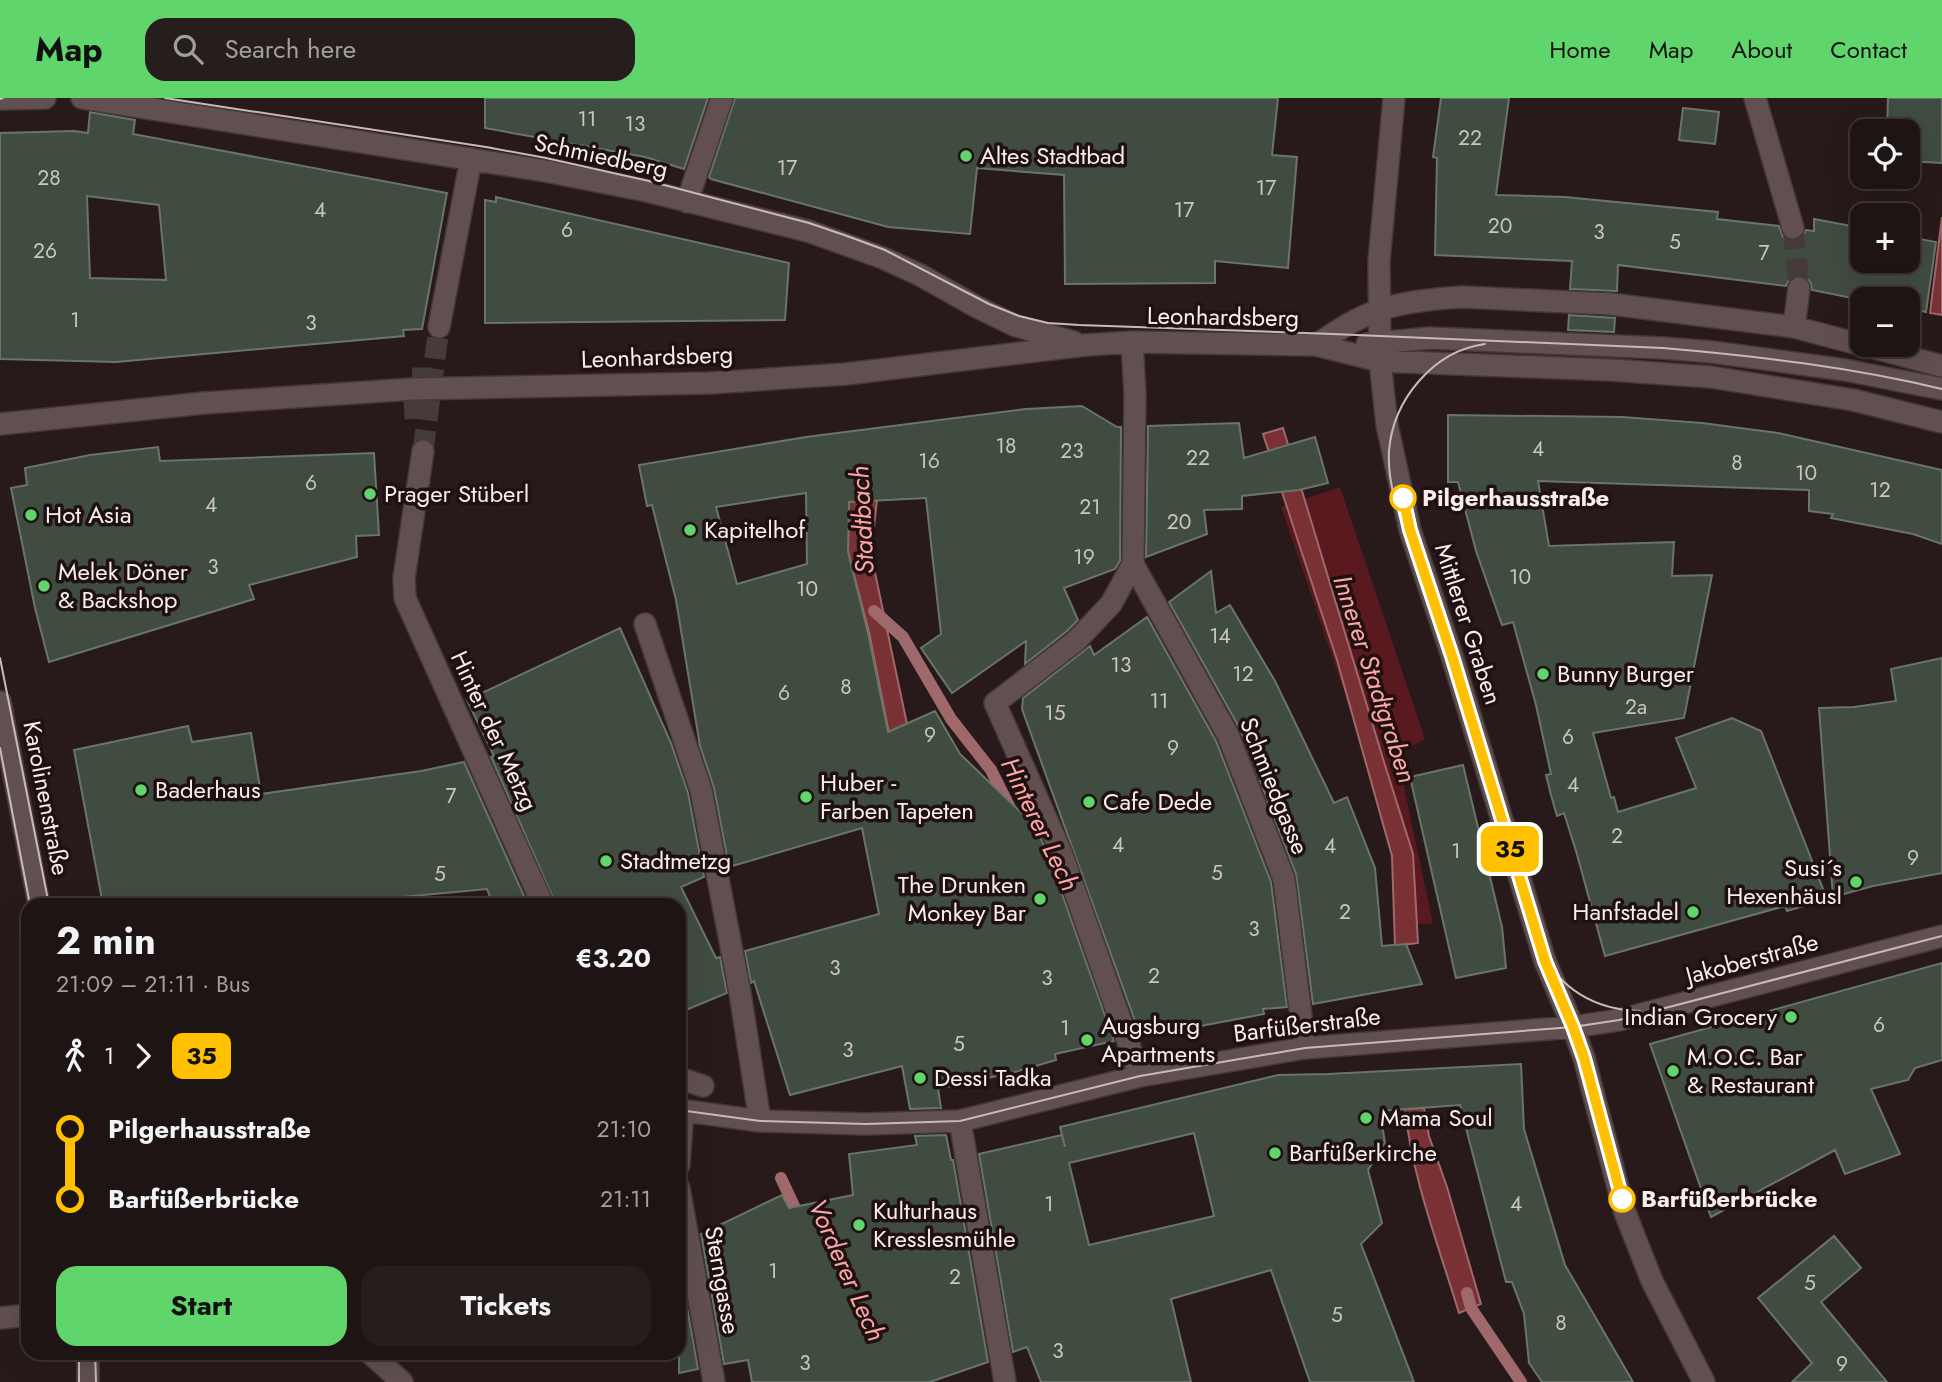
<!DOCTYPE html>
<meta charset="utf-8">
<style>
:root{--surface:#1e1414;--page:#261d1d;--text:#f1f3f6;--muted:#a19ea0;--line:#3c3334;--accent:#5fd56b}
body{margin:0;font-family:Jost,sans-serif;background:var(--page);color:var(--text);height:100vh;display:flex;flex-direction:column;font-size:26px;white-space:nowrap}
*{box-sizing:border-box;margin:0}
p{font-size:23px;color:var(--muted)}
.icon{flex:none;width:38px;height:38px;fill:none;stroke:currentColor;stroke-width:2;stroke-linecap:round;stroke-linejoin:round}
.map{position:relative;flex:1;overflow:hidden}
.details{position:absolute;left:21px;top:800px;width:665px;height:462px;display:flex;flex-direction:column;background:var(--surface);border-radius:21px;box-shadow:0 7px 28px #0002,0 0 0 2px var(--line)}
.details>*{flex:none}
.badge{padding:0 14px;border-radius:10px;font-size:24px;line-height:46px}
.tools{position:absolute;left:1850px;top:21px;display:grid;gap:14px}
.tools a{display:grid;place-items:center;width:70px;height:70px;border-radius:14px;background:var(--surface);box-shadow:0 7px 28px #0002,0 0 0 2px var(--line);font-size:35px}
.map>.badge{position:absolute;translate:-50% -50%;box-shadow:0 0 0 4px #fff}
.legs{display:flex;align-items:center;gap:10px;height:77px;padding:0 35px;font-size:23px}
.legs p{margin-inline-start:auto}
.summary{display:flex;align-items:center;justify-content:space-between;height:119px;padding:0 35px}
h1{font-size:38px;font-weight:700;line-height:52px}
.button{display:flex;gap:14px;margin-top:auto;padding:14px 35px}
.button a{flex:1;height:80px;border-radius:21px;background:var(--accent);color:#111;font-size:28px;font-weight:700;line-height:80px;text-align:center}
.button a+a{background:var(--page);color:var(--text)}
ul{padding:0 35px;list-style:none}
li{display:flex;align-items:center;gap:24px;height:70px;font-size:26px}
li i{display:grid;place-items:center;width:10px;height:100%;margin:0 9px;background:currentColor}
li i::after{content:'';width:18px;height:18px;margin:-9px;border:5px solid;border-radius:50%;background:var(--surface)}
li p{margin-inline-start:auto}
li:first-child i{background:linear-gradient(#0000 50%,currentColor 0)}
li:last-child i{background:linear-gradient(currentColor 50%,#0000 0)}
header{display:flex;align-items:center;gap:42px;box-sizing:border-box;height:98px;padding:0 35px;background:var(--accent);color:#111}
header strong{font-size:33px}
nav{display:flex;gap:38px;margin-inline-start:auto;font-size:24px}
.search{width:490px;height:63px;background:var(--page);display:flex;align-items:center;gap:18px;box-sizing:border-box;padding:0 24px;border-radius:21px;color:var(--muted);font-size:26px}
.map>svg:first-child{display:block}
</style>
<header>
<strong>Map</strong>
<div class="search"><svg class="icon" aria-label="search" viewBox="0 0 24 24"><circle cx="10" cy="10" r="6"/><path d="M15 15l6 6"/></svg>Search here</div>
<nav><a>Home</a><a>Map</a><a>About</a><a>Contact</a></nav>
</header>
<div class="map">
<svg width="1942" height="1284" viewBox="0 0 1942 1284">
<rect width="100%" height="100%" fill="#281a1a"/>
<!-- green -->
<path fill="#59191e" d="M 1340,389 L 1425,641 L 1397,656 L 1433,826 L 1401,825 L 1399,754 L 1281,409 Z"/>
<!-- water -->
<path fill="#793134" stroke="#9f696c" stroke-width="2" d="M 1942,119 L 1942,217 L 1930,215 Z
M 1283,330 L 1384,664 L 1413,756 L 1418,845 L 1395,848 L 1392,758 L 1337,562 L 1263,336 Z
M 849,389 L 877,402 L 871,456 L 907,626 L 929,838 L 869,534 L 848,454 Z
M 1424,1010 L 1429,1038 L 1447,1089 L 1481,1206 L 1459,1215 C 1439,1149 1412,1080 1405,1011 Z"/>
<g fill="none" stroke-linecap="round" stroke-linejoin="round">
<!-- stream -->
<path stroke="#9f696c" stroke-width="12" d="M 874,513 L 903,539 L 951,621 L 991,672 L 1011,712
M 781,1080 L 801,1123
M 1467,1195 L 1471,1210 L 1521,1284"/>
</g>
<!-- building -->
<path fill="#414c41" stroke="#697569" stroke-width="2" fill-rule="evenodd" d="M 485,0 L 708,0 L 684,71 L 645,59 L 485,30 Z
M 735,0 L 1278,0 L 1272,57 L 1297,59 L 1288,170 L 1215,163 L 1215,185 L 1065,186 L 1064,77 L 977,70 L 970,136 L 888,129 L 711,81 L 709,79 Z
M 1441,0 L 1509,0 L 1496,97 L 1565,99 L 1718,114 L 1717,121 L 1779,128 L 1783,139 L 1791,143 L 1797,142 L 1802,139 L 1806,132 L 1814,133 L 1814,121 L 1862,130 L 1862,163 L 1908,163 L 1908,139 L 1936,144 L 1926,214 L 1908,210 L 1908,201 L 1862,202 L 1812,192 L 1811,186 L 1807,180 L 1800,177 L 1795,178 L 1789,182 L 1786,188 L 1618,167 L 1617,193 L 1570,191 L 1572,163 L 1435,157 L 1437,60 L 1433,59 Z
M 1888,0 L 1942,0 L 1942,65 L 1908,63 L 1908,33 L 1887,33 Z
M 1683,10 L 1719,14 L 1715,46 L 1679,42 Z
M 90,14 L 135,22 L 133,36 L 447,95 L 422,231 L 403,232 L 404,238 L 116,264 L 0,261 L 0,35 L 74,33 L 88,35 ZM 87,98 L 159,107 L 166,182 L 90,180 Z
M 496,99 L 789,165 L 785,222 L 485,225 L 485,102 L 496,104 Z
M 1569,217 L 1615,220 L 1614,234 L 1568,232 Z
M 1082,308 L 1117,329 L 1121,329 L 1120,463 L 1115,471 L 1064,490 L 1078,522 L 1067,533 L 1025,566 L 1026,543 L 952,595 L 921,550 L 941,536 L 926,400 L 849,404 L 848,454 L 868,535 L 888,634 L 935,613 L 960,656 L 1035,728 L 1049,759 L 1114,943 L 1055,956 L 1056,962 L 1015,974 L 938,991 L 941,1010 L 910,1011 L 902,968 L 790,997 L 754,883 L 751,885 L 745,853 L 879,816 L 862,730 L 729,769 L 714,690 L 700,648 L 676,502 L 652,407 L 647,408 L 639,367 L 806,339 L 1026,311 ZM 806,395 L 807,466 L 737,486 L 716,409 Z
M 1448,317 L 1622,319 L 1702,325 L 1778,335 L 1942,372 L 1942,446 L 1913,436 L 1831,420 L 1833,416 L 1809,413 L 1809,392 L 1538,383 L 1549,448 L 1674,444 L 1672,478 L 1712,477 L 1684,620 L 1593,635 L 1611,700 L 1614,699 L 1618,714 L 1696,690 L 1676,640 L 1732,620 L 1761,633 L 1827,801 L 1787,813 L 1785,808 L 1605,858 L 1576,753 L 1564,715 L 1557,718 L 1551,697 L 1546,677 L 1551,676 L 1536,607 L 1513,524 L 1502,527 L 1476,453 L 1458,384 L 1448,384 Z
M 1239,325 L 1244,360 L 1315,339 L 1328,385 L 1299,392 L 1242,398 L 1242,411 L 1204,412 L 1207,436 L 1146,459 L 1148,328 Z
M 158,349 L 160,363 L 374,355 L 379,437 L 356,438 L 357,459 L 249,487 L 254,501 L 49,564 L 35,510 L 11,390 L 27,387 L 25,370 L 90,357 Z
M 1211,473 L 1216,515 L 1230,507 L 1275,583 L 1334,705 L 1347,699 L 1375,770 L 1382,848 L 1406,846 L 1422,886 L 1313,906 L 1296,776 L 1240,631 L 1169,504 Z
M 1147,519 L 1216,643 L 1271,784 L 1287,909 L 1263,911 L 1264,916 L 1148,938 L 1141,934 L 1139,934 L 1022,611 L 1023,600 L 1090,548 L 1094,557 Z
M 620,530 L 671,645 L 688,695 L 704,779 L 681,789 L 716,860 L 720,859 L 727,895 L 679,915 L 679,807 L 556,807 L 491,659 L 494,658 L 467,602 Z
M 1942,560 L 1942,775 L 1873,788 L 1833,799 L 1819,610 L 1854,609 L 1896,603 L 1891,571 Z
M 188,628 L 192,644 L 251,635 L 261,696 L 421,673 L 464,664 L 528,807 L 493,807 L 487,791 L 381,801 L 381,807 L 103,807 L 74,652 Z
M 1463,667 L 1502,829 L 1506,870 L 1456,880 L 1410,679 Z
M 1942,865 L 1942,962 L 1915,970 L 1908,982 L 1871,991 L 1900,1056 L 1845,1076 L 1835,1052 L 1711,1119 L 1650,946 Z
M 1521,966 L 1524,1031 L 1565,1167 L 1633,1284 L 1542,1284 L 1529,1265 L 1524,1216 L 1512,1184 L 1506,1184 L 1460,1007 L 1380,1013 L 1385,1045 L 1368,1072 L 1382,1125 L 1361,1146 L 1414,1284 L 1310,1284 L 1271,1172 L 1171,1201 L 1191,1284 L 1041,1284 L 1027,1249 L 1013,1254 L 979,1056 L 1062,1037 L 1065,1049 L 1060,1029 L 1278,977 L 1328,976 ZM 1194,1035 L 1214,1118 L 1089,1147 L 1069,1065 Z
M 946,1037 L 951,1062 L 953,1062 L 988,1264 L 930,1284 L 752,1284 L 748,1262 L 724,1266 L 701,1136 L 782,1097 L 789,1110 L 853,1097 L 849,1056 L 917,1047 L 915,1038 Z
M 1834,1138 L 1861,1170 L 1821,1204 L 1887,1284 L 1792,1284 L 1812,1265 L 1758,1200 Z
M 679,1164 L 698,1271 L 679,1275 Z"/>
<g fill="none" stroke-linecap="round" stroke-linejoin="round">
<!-- minor-tunnel -->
<path stroke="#473a3a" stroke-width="21" stroke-dasharray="21 10" stroke-linecap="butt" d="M 1793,130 L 1799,190
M 412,280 L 433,280
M 404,311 L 430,309
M 423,353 L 439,229"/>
<!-- minor casing -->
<g stroke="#443838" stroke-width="24">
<path id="minor" d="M 82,0 L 545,73 L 647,93 L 808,133 L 883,160 L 920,177 L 977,209 L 1016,228 L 1074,244
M 1394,0 L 1379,163 L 1380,263 L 1387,327 L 1410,432 L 1452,558 L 1545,863 L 1573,929 L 1584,960 L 1624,1112 L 1652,1183 L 1704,1284
M 1755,0 L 1793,130
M 0,1 L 45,0
M 687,104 L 722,0
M 439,229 L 471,61
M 1794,229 L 1799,190
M 1132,244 L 1135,296 L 1133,466 L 1111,506 L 1076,543 L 995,605 L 1061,754 L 1140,978
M 1367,246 L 1430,240 L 1663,250 L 1712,254 L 1845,272 L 1942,291
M 1316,247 C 1335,234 1357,219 1380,212 C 1403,204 1438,200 1463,199 L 1611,206 L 1794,229 L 1862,247
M 1863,247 L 1942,268
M 0,326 L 204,305 L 413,291 L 710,285 L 846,276 L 1086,247 L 1132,244 L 1316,247 L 1380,263 L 1611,272 L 1711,279 L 1853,302 L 1942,324
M 423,353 L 404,480 L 405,500 L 543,807
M 1133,466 L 1228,637 L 1284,781 L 1305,950
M 645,526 L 701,692 L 740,895 L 760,1023
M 0,604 L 39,807
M 679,980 L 703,988
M 679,1012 L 760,1023 L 866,1026 L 960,1023 L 1140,978 L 1305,950 L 1573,929 L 1619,922 L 1942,838
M 960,1023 L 1005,1284
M 679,1067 L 683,1012
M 679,1090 L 714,1284
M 0,1220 L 28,1217
M 88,1255 L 88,1284
M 370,1255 L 402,1284"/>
</g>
<!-- minor -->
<use href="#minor" stroke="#61504f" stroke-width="21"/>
<!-- tram -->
<path stroke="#c6baba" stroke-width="2" d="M 165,0 L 486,49 L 546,60 L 649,83 L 809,125 L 847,138 L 885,152 L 989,206 L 1019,218 L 1048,225 L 1079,227 L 1333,236 L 1663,250 C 1756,258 1851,269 1942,291
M 0,1 L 3,0
M 1485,246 C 1433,253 1393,302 1389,353 C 1387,388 1401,423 1413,455 C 1425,491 1438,526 1449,561 C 1480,657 1504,755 1538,850 C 1560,890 1594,912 1640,913
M 0,560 L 49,807
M 0,650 L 30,807
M 679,1012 L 760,1023 L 866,1026 L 960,1023 L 1140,978 L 1305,950 L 1573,929 L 1619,922 L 1942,838
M 79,1255 L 79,1284
M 95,1255 L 96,1284"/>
</g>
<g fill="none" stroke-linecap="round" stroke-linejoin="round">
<!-- line-1 casing -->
<g stroke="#fff" stroke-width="16">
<path id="line-1" d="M 1403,400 L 1410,432 L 1452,558 L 1545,863 L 1573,929 L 1584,960 L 1622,1101"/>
</g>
<!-- line-1 -->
<use href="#line-1" stroke="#ffc000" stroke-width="10"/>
</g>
<!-- markers -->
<g fill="#5fd56b" stroke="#1f1111" stroke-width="2.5">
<circle cx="966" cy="58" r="7"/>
<circle cx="370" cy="396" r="7"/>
<circle cx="31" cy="417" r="7"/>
<circle cx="690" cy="432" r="7"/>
<circle cx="44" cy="488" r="7"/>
<circle cx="1543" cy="576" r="7"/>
<circle cx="141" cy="692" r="7"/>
<circle cx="806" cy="699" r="7"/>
<circle cx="1089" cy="704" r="7"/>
<circle cx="606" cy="763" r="7"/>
<circle cx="1856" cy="784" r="7"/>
<circle cx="1040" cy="801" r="7"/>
<circle cx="1693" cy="814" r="7"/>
<circle cx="1791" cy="919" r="7"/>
<circle cx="1087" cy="942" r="7"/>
<circle cx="1673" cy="973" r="7"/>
<circle cx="920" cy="980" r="7"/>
<circle cx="1366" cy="1020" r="7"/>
<circle cx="1275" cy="1055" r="7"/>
<circle cx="859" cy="1127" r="7"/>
</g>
<g fill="#fff" stroke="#ffc000" stroke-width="3.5">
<circle cx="1403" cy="400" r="12"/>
<circle cx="1622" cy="1101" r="12"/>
</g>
<g text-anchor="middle" stroke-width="7" stroke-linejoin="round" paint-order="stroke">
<!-- number labels -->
<g font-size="21" fill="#cac5c2">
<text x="587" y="28">11</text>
<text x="635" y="33">13</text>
<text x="1470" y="47">22</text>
<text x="787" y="77">17</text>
<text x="49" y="87">28</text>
<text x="1266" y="97">17</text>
<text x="320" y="119">4</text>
<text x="1184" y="119">17</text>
<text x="1500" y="135">20</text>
<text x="567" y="139">6</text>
<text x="1599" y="141">3</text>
<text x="1675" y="151">5</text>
<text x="45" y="160">26</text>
<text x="1764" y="162">7</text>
<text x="75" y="229">1</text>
<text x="311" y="232">3</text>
<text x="1006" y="355">18</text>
<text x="1538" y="358">4</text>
<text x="1072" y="360">23</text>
<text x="1198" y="367">22</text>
<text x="929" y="370">16</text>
<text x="1737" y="372">8</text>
<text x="1806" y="382">10</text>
<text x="311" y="392">6</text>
<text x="1880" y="399">12</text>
<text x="211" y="414">4</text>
<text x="1090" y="416">21</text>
<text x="1179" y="431">20</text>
<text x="1084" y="466">19</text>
<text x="213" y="476">3</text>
<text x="1520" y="486">10</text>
<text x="807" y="498">10</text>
<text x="1220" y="545">14</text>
<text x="1121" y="574">13</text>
<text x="1243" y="583">12</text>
<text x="846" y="596">8</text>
<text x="784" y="602">6</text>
<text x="1159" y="610">11</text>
<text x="1636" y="616">2a</text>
<text x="1055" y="622">15</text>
<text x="930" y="644">9</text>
<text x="1568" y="646">6</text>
<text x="1173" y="657">9</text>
<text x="1573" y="694">4</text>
<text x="451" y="705">7</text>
<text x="1617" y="745">2</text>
<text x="1118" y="754">4</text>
<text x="1330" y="755">4</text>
<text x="1456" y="760">1</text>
<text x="1913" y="767">9</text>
<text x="1217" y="782">5</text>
<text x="440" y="783">5</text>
<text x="1345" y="821">2</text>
<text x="1254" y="838">3</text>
<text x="835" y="877">3</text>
<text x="1154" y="885">2</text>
<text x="1047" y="887">3</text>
<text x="1879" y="934">6</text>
<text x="1065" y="937">1</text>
<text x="959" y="953">5</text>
<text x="848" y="959">3</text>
<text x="1049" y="1113">1</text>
<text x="1516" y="1113">4</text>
<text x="773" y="1180">1</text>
<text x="955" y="1186">2</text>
<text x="1810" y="1192">5</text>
<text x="1337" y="1224">5</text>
<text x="1561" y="1232">8</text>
<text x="1058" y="1260">3</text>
<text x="805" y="1272">3</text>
<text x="1842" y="1273">9</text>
</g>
<!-- street labels -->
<g font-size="24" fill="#f8eded" stroke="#1f1111">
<text transform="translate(601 58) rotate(12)" y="8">Schmiedberg</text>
<text transform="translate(1223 219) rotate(1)" y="8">Leonhardsberg</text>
<text transform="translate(657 259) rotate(-2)" y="8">Leonhardsberg</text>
<text transform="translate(1468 526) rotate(72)" y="8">Mittlerer Graben</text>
<text transform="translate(494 633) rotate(65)" y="8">Hinter der Metzg</text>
<text transform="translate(1274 688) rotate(68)" y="8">Schmiedgasse</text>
<text transform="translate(46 700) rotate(79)" y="8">Karolinenstraße</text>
<text transform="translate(1752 861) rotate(-15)" y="8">Jakoberstraße</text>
<text transform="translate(1307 927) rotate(-7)" y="8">Barfüßerstraße</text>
<text transform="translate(722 1182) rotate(80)" y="8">Sterngasse</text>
</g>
<!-- poi labels -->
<g font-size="24" fill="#f8eded" stroke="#1f1111" text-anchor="start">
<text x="980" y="66">Altes Stadtbad</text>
<text x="384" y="404">Prager Stüberl</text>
<text x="45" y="425">Hot Asia</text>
<text x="704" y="440">Kapitelhof</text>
<text x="58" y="482">Melek Döner<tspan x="58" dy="28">&amp; Backshop</tspan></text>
<text x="1557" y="584">Bunny Burger</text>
<text x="820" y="693">Huber -<tspan x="820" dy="28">Farben Tapeten</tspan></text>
<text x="155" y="700">Baderhaus</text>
<text x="1103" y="712">Cafe Dede</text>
<text x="620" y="771">Stadtmetzg</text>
<text x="1842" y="778" text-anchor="end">Susi´s<tspan x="1842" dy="28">Hexenhäusl</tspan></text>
<text x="1026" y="795" text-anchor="end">The Drunken<tspan x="1026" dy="28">Monkey Bar</tspan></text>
<text x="1679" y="822" text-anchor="end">Hanfstadel</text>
<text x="1777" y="927" text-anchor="end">Indian Grocery</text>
<text x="1101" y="936">Augsburg<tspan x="1101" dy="28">Apartments</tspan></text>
<text x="1687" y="967">M.O.C. Bar<tspan x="1687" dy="28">&amp; Restaurant</tspan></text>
<text x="934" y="988">Dessi Tadka</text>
<text x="1380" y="1028">Mama Soul</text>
<text x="1289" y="1063">Barfüßerkirche</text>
<text x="873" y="1121">Kulturhaus<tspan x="873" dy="28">Kresslesmühle</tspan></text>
</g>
<!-- stop labels -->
<g font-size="24" font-weight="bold" fill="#f8eded" stroke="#1f1111" text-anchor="start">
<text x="1422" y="408">Pilgerhausstraße</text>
<text x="1641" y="1109">Barfüßerbrücke</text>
</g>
<!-- water labels -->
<g font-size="26" font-style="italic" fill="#fea5a5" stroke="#1f1111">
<text transform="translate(862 422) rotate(-93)" y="9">Stadtbach</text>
<text transform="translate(1375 581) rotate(72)" y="9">Innerer Stadtgraben</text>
<text transform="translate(1040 726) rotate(64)" y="9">Hinterer Lech</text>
<text transform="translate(847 1172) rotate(66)" y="9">Vorderer Lech</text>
</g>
</g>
</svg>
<div class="tools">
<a><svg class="icon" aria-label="locate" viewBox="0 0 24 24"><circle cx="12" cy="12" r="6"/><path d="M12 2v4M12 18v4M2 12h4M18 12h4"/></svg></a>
<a>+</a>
<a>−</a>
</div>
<b class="badge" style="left:1510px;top:751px;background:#ffc000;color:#111">35</b>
<section class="details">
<div class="summary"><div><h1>2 min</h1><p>21:09 – 21:11 · Bus</p></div><b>€3.20</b></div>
<div class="legs"><svg class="icon" aria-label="walk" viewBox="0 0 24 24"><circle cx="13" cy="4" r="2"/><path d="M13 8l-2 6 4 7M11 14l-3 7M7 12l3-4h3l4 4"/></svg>1<svg class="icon" aria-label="forward" viewBox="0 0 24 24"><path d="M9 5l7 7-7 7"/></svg><b class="badge" style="background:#ffc000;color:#111">35</b></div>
<ul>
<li><i style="color:#ffc000"></i><b>Pilgerhausstraße</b><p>21:10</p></li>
<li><i style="color:#ffc000"></i><b>Barfüßerbrücke</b><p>21:11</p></li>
</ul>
<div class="button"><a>Start</a><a>Tickets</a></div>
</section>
</div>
